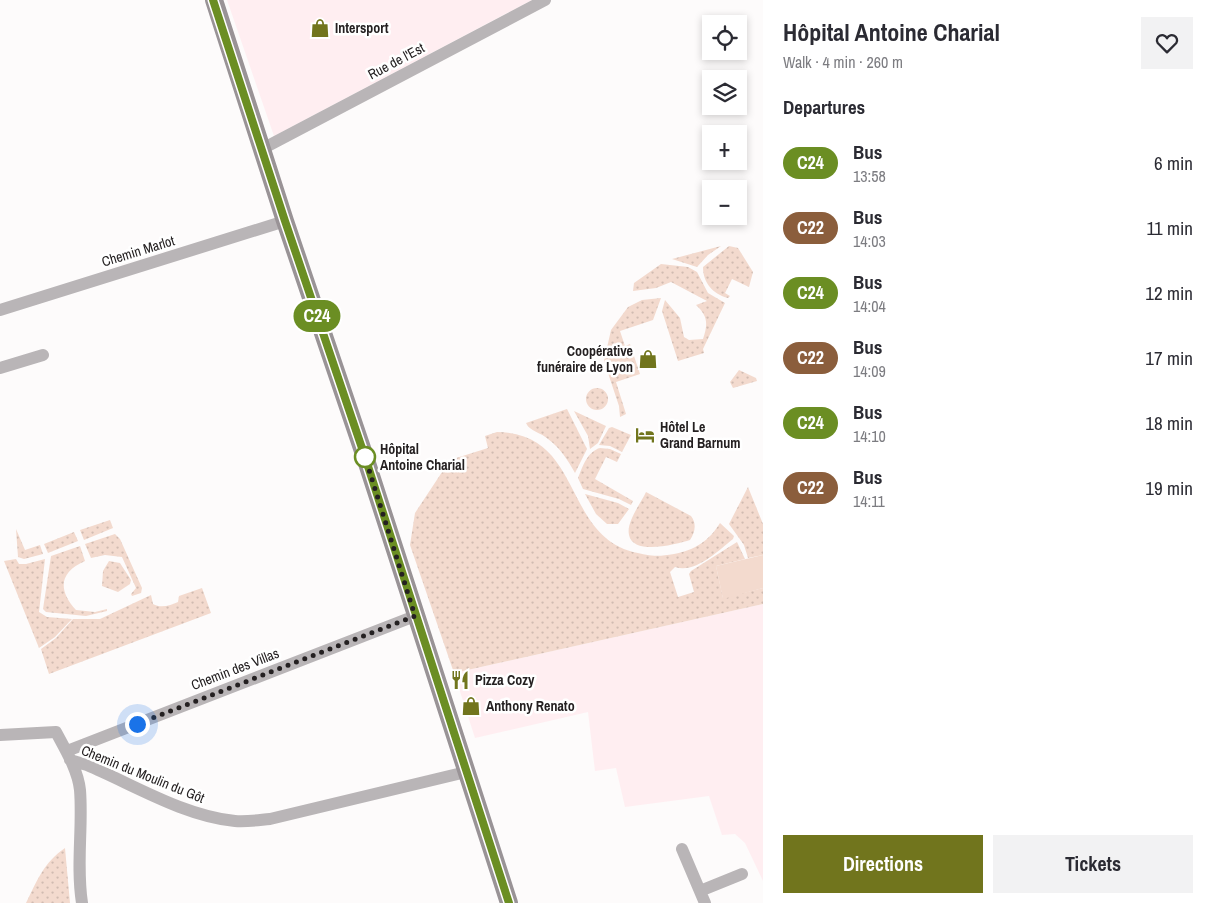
<!DOCTYPE html>
<meta charset="utf-8">
<style>
:root{--surface:#fff;--page:#f2f2f3;--text:#2b2b33;--muted:#7c7c81;--accent:#71751d}
body{margin:0;font-family:"Archivo Narrow",sans-serif;background:var(--page);color:var(--text);height:100vh;display:flex;flex-direction:column;font-size:19px;white-space:nowrap}
*{box-sizing:border-box;margin:0}
p{font-size:16px;color:var(--muted)}
.icon{flex:none;width:28px;height:28px;fill:none;stroke:currentColor;stroke-width:2;stroke-linecap:round;stroke-linejoin:round}
.map{position:relative;flex:1;overflow:hidden}
.details{display:flex;flex-direction:column;background:var(--surface);width:450px}
.details>*{flex:none}
.badge{padding:0 10px;border-radius:16px;font-size:18px;line-height:32px}
.controls{position:absolute;left:702px;top:15px;display:grid;gap:10px}
.controls a{display:grid;place-items:center;width:45px;height:45px;border-radius:0px;background:var(--surface);box-shadow:0 2px 8px #0003;font-size:25px}
.you{position:absolute;width:25px;height:25px;margin:-12px;border:4px solid #fff;border-radius:50%;background:#1a73e8;box-shadow:0 0 0 8px #1a73e833}
.map>.badge{position:absolute;translate:-50% -50%;box-shadow:0 0 0 2px #fff}
h2{padding:0 20px;font-size:19px;line-height:45px}
.round{display:grid;place-items:center;flex:none;width:52px;height:52px;border-radius:0px;background:var(--page)}
.summary{display:flex;align-items:center;justify-content:space-between;height:85px;padding:0 20px}
h1{font-size:24px;font-weight:800;line-height:38px}
.primary-button{display:flex;gap:10px;margin-top:auto;padding:10px 20px}
.primary-button a{flex:1;height:58px;border-radius:0px;background:var(--accent);color:#fff;font-size:20px;font-weight:800;line-height:58px;text-align:center}
.primary-button a+a{background:var(--page);color:var(--text)}
ul{padding:0;list-style:none}
li{display:flex;align-items:center;gap:15px;height:65px;padding:0 20px}
li div{flex:1}
li b{display:block;font-size:19px}
li em{font-style:normal}
li .badge{min-width:55px;font-weight:700;text-align:center}
main{display:flex;flex:1;min-height:0}
.map>svg:first-child{display:block}
</style>
<main>
<div class="map">
<svg width="763" height="903" viewBox="0 0 763 903">
<defs>
<pattern id="grass-dots" width="8" height="8" patternUnits="userSpaceOnUse" patternTransform="scale(1.25)"><rect width="8" height="8" fill="#f3dace"/><path d="M2 2h.1M6 6h.1" fill="none" stroke="#d0bbb1" stroke-width="1.8" stroke-linecap="round"/></pattern>
</defs>
<rect width="100%" height="100%" fill="#fdfbfb"/>
<!-- built -->
<path fill="#ffeef1" d="M 227,0 L 532,0 L 274,136 Z
M 763,604 L 763,881 L 745,843 L 735,834 L 722,835 L 709,796 L 625,807 L 616,768 L 595,771 L 588,712 L 475,738 L 454,673 Z"/>
<!-- grass -->
<path fill="url(#grass-dots)" d="M 721,246 L 708,255 L 697,267 L 672,259 Z
M 729,246 L 738,248 L 753,272 L 749,287 L 732,279 L 725,293 L 730,296 L 728,298 C 713,294 703,283 703,267 Z
M 661,264 L 688,267 L 697,272 L 708,293 L 725,303 L 703,349 L 704,353 L 678,361 L 662,311 L 665,300 L 680,318 L 684,337 L 689,340 L 703,339 C 708,324 708,316 696,305 L 707,301 L 671,282 L 656,288 L 633,291 L 634,283 Z
M 661,298 L 653,320 L 620,331 L 625,346 L 630,344 L 640,374 L 616,382 L 626,414 L 620,417 L 619,406 L 604,361 L 611,330 L 628,307 L 642,300 Z
M 739,370 L 756,378 L 757,381 L 733,388 L 730,382 Z
M586 399a11 11 0 1 1 22 0a11 11 0 1 1-22 0Z
M 567,409 L 587,449 L 575,473 C 568,460 560,448 548,439 C 542,433 529,431 526,423 Z
M 574,411 L 606,426 L 598,443 L 590,449 L 588,436 Z
M 612,427 L 631,435 L 622,452 L 610,446 L 599,445 L 609,428 Z
M 497,432 C 583,433 562,533 633,552 C 650,556 657,557 674,554 C 695,550 709,541 720,523 L 734,536 L 733,539 C 718,551 695,574 675,567 L 670,572 L 678,597 L 694,592 L 689,574 L 691,571 L 737,542 L 745,559 L 716,566 L 723,598 L 763,588 L 763,604 L 454,673 L 410,545 L 415,513 L 448,463 L 453,459 L 488,448 L 485,436 Z
M 600,448 L 610,449 L 621,454 L 617,462 L 606,457 L 595,479 L 633,501 L 631,505 L 619,499 L 583,489 L 578,478 C 583,466 587,452 600,448 Z
M 748,487 L 763,524 L 763,555 L 748,558 L 744,545 L 729,524 Z
M 646,492 L 691,516 C 697,524 695,532 690,540 C 677,544 633,556 629,535 C 626,522 641,503 646,492 Z
M 585,494 L 618,503 L 629,509 L 618,524 L 607,524 L 596,514 Z
M 110,520 L 113,528 L 84,540 L 80,530 Z
M 16,529 L 25,550 L 40,545 L 43,554 L 24,559 L 18,557 Z
M 74,532 L 78,541 L 48,553 L 44,544 Z
M 115,534 L 120,539 L 142,588 L 141,593 L 132,596 L 131,594 L 136,588 L 122,557 L 105,555 L 91,558 L 85,544 Z
M 80,546 L 85,561 C 60,572 57,589 76,610 L 95,612 L 107,609 L 107,611 L 86,616 L 46,612 L 43,609 L 51,556 Z
M 16,559 L 19,564 L 26,564 L 45,559 L 39,612 L 47,617 L 72,619 L 55,637 L 39,648 L 4,561 Z
M 109,561 L 120,563 L 131,580 L 130,584 L 118,592 L 102,586 L 103,571 Z
M 202,588 L 211,613 L 49,674 L 41,649 L 56,638 L 73,619 L 100,619 L 151,595 L 153,604 C 161,609 171,605 178,602 L 179,596 Z
M 65,848 L 70,903 L 26,903 C 37,881 44,862 65,848 Z"/>
<!-- park -->
<path fill="#f3dace" d="M 763,555 L 763,588 L 723,599 L 716,566 Z"/>
<g fill="none" stroke-linecap="round" stroke-linejoin="round">
<!-- street -->
<path stroke="#b9b5b7" stroke-width="12" d="M 262,149 L 545,0
M 0,310 L 285,221
M 0,368 L 43,355
M 0,735 L 56,732 C 65,749 78,770 80,790 C 83,827 76,865 82,903
M 67,751 L 415,616
M 70,760 L 87,765 C 134,785 184,816 235,821 C 247,822 259,820 270,819 L 466,772
M 682,849 L 705,903
M 700,891 L 742,874"/>
<!-- secondary -->
<path stroke="#999396" stroke-width="18" d="M 214,0 L 285,221 L 365,457 L 509,903"/>
</g>
<g fill="none" stroke-linecap="round" stroke-linejoin="round">
<!-- line casing -->
<g stroke="#fff" stroke-width="11">
<path id="line" d="M 213,0 L 285,221 L 365,457 L 509,903"/>
</g>
<!-- line -->
<use href="#line" stroke="#6b8e23" stroke-width="8"/>
<!-- walk -->
<path stroke="#242021" stroke-width="5" stroke-dasharray="0 9" d="M 137,724 L 415,616 L 365,457"/>
</g>
<!-- icons -->
<defs>
<g id="shop-bare" transform="scale(1.5)"><path d="M-5-2.5h2.3a2.7 3.5 0 0 1 5.4 0H5L5.5 6h-11ZM-1.5-2.5h3a1.5 2.3 0 0 0-3 0Z" fill="#71751d" stroke="#fff" stroke-width="2.5" paint-order="stroke"/></g>
<g id="hotel-bare" transform="scale(1.5)"><path d="M-6-4.5h1.5V1H6V5H4.5V3h-9V5H-6ZM-4 0a1.8 1.8 0 1 1 3.6 0ZM.5 0V-2.5h3Q6-2.5 6 0Z" fill="#71751d" stroke="#fff" stroke-width="2.5" paint-order="stroke"/></g>
<g id="restaurant-bare" transform="scale(1.5)"><path d="M-5-6h1v4h1v-4h1v4h1v-4h1v5L-1.5 .5V6h-2V.5L-5-1ZM5-6V6H3V1.5H1.5Q1.5-4 5-6Z" fill="#71751d" stroke="#fff" stroke-width="2.5" paint-order="stroke"/></g>
</defs>
<g fill-rule="evenodd">
<use href="#shop-bare" x="320" y="28"/>
<use href="#shop-bare" x="648" y="359"/>
<use href="#hotel-bare" x="645" y="435"/>
<use href="#restaurant-bare" x="460" y="680"/>
<use href="#shop-bare" x="471" y="706"/>
</g>
<!-- markers -->
<circle fill="#fff" stroke="#6b8e23" stroke-width="2.5" cx="365" cy="457" r="10"/>
<g text-anchor="middle" stroke-width="5" stroke-linejoin="round" paint-order="stroke">
<!-- poi labels -->
<g font-size="14" font-weight="bold" fill="#242021" stroke="#fff" text-anchor="start">
<text x="335" y="33">Intersport</text>
<text x="633" y="356" text-anchor="end">Coopérative<tspan x="633" dy="16">funéraire de Lyon</tspan></text>
<text x="660" y="432">Hôtel Le<tspan x="660" dy="16">Grand Barnum</tspan></text>
<text x="475" y="685">Pizza Cozy</text>
<text x="486" y="711">Anthony Renato</text>
</g>
<!-- street labels -->
<g font-size="14" fill="#242021" stroke="#fff">
<text transform="translate(396 61) rotate(-28)" y="5">Rue de l'Est</text>
<text transform="translate(138 251) rotate(-17)" y="5">Chemin Marlot</text>
<text transform="translate(235 669) rotate(-21)" y="5">Chemin des Villas</text>
<text transform="translate(143 774) rotate(22)" y="5">Chemin du Moulin du Gôt</text>
</g>
<!-- stop labels -->
<g font-size="14" font-weight="bold" fill="#242021" stroke="#fff" text-anchor="start">
<text x="380" y="454">Hôpital<tspan x="380" dy="16">Antoine Charial</tspan></text>
</g>
</g>
</svg>
<div class="controls">
<a><svg class="icon" aria-label="locate" viewBox="0 0 24 24"><circle cx="12" cy="12" r="6"/><path d="M12 2v4M12 18v4M2 12h4M18 12h4"/></svg></a>
<a><svg class="icon" aria-label="layers" viewBox="0 0 24 24"><path d="M12 4l9 5-9 5-9-5zM3 14l9 5 9-5"/></svg></a>
<a>+</a>
<a>−</a>
</div>
<div class="you" style="left:137px;top:724px"></div>
<b class="badge" style="left:317px;top:316px;background:#6b8e23;color:#fff">C24</b>
</div>
<section class="details">
<div class="summary"><div><h1>Hôpital Antoine Charial</h1><p>Walk · 4 min · 260 m</p></div><a class="round"><svg class="icon" aria-label="heart" viewBox="0 0 24 24"><path d="M12 20l-8-8c-3-5 5-10 8-4 3-6 11-1 8 4z"/></svg></a></div>
<h2>Departures</h2>
<ul>
<li><span class="badge" style="background:#6b8e23;color:#fff">C24</span><div><b>Bus</b><p>13:58</p></div><em>6 min</em></li>
<li><span class="badge" style="background:#8b5e3c;color:#fff">C22</span><div><b>Bus</b><p>14:03</p></div><em>11 min</em></li>
<li><span class="badge" style="background:#6b8e23;color:#fff">C24</span><div><b>Bus</b><p>14:04</p></div><em>12 min</em></li>
<li><span class="badge" style="background:#8b5e3c;color:#fff">C22</span><div><b>Bus</b><p>14:09</p></div><em>17 min</em></li>
<li><span class="badge" style="background:#6b8e23;color:#fff">C24</span><div><b>Bus</b><p>14:10</p></div><em>18 min</em></li>
<li><span class="badge" style="background:#8b5e3c;color:#fff">C22</span><div><b>Bus</b><p>14:11</p></div><em>19 min</em></li>
</ul>
<div class="primary-button"><a>Directions</a><a>Tickets</a></div>
</section>
</main>
